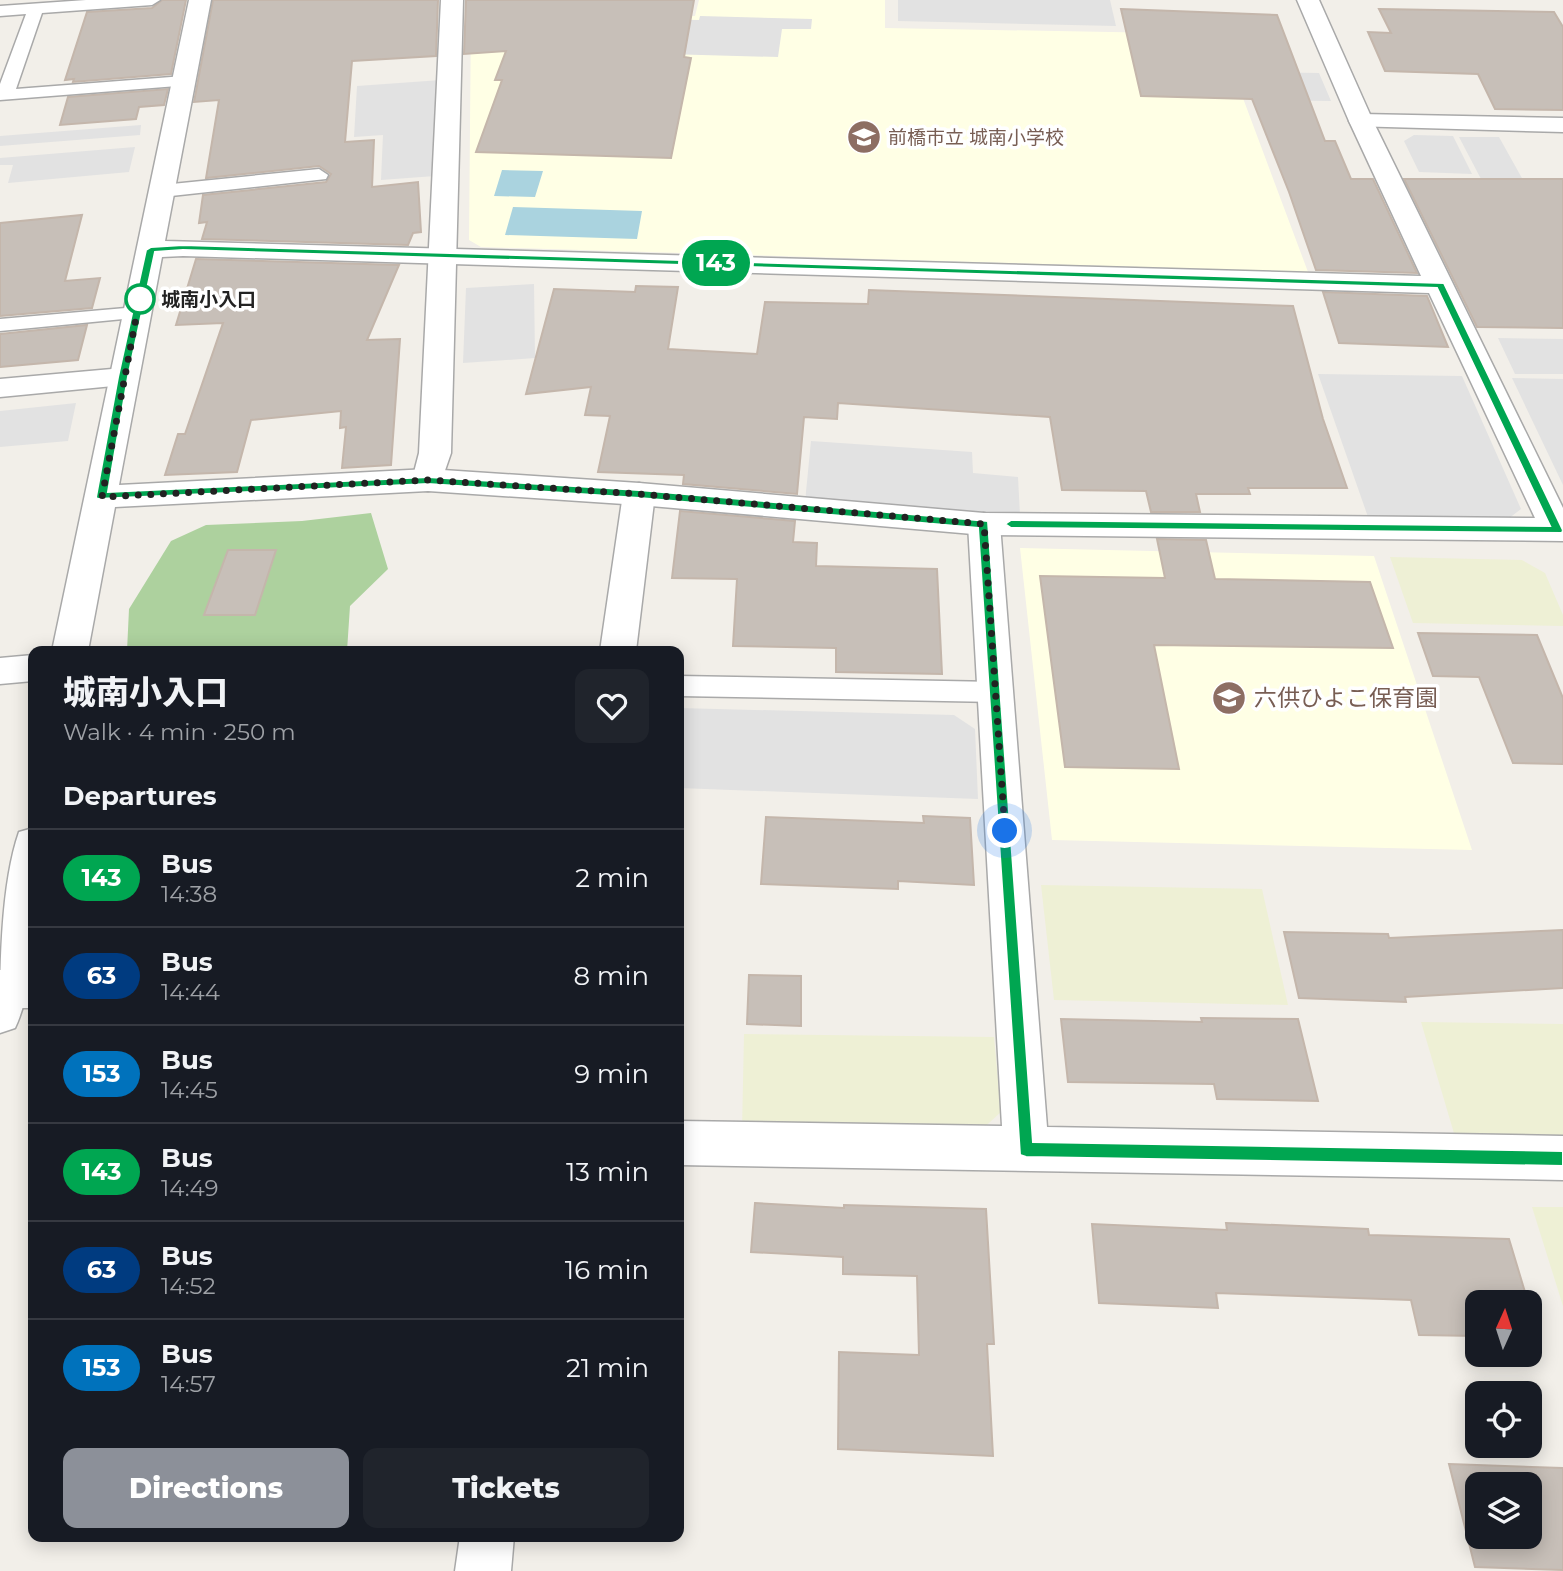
<!DOCTYPE html>
<meta charset="utf-8">
<style>
:root{--surface:#171b24;--page:#20242c;--text:#f1f3f6;--muted:#9ea1a6;--line:#363941;--accent:#8c9099}
body{margin:0;font-family:Montserrat,"Noto Sans JP",sans-serif;background:var(--page);color:var(--text);height:100vh;display:flex;flex-direction:column;font-size:26px;white-space:nowrap}
*{box-sizing:border-box;margin:0}
p{font-size:23px;color:var(--muted)}
.icon{flex:none;width:38px;height:38px;fill:none;stroke:currentColor;stroke-width:2;stroke-linecap:round;stroke-linejoin:round}
.map{position:relative;flex:1;overflow:hidden}
.drawer{position:absolute;left:28px;top:646px;width:656px;height:896px;display:flex;flex-direction:column;background:var(--surface);border-radius:14px;box-shadow:0 4px 18px #0003}
.drawer>*{flex:none}
.badge{padding:0 14px;border-radius:23px;font-size:24px;line-height:46px}
.needle{width:46px;rotate:3deg}
.tools{position:absolute;left:1465px;top:1290px;display:grid;gap:14px}
.tools a{display:grid;place-items:center;width:77px;height:77px;border-radius:14px;background:var(--surface);box-shadow:0 4px 18px #0003;font-size:35px}
.you{position:absolute;width:35px;height:35px;margin:-18px;border:5px solid #fff;border-radius:50%;background:#1a73e8;box-shadow:0 0 0 10px #1a73e833}
.map>.badge{position:absolute;translate:-50% -50%;box-shadow:0 0 0 4px #fff}
h2{padding:0 35px;font-size:26px;line-height:63px}
.round{display:grid;place-items:center;flex:none;width:74px;height:74px;border-radius:14px;background:var(--page)}
.overview{display:flex;align-items:center;justify-content:space-between;height:119px;padding:0 35px}
h1{font-size:33px;font-weight:800;line-height:52px}
.primary-button{display:flex;gap:14px;margin-top:auto;padding:14px 35px}
.primary-button a{flex:1;height:80px;border-radius:14px;background:var(--accent);color:#fff;font-size:28px;font-weight:800;line-height:80px;text-align:center}
.primary-button a+a{background:var(--page);color:var(--text)}
ul{padding:0;list-style:none}
li{display:flex;align-items:center;gap:21px;height:98px;padding:0 35px;border-top:2px solid var(--line)}
li div{flex:1}
li b{display:block;font-size:26px}
li em{font-style:normal}
li .badge{min-width:77px;font-weight:700;text-align:center}
.map>svg:first-child{display:block}
</style>
<div class="map">
<svg width="1563" height="1571" viewBox="0 0 1563 1571">
<rect width="100%" height="100%" fill="#f2efe9"/>
<!-- education -->
<path fill="#ffffe5" d="M 699,0 L 885,0 L 885,28 L 1219,34 L 1308,272 L 481,247 L 469,240 L 471,11 L 695,16 Z
M 1020,548 L 1374,556 L 1472,850 L 1052,840 Z"/>
<!-- farmland -->
<path fill="#eef0d5" d="M 1390,557 L 1522,560 L 1545,573 L 1563,615 L 1563,626 L 1413,623 Z
M 1041,885 L 1262,889 L 1288,1005 L 1054,1000 Z
M 1421,1022 L 1563,1024 L 1563,1141 L 1456,1140 Z
M 744,1034 L 994,1037 L 1001,1112 L 978,1133 L 742,1130 Z
M 1532,1207 L 1563,1207 L 1563,1306 Z"/>
<!-- forest -->
<path fill="#add19e" d="M 371,513 L 388,569 L 350,606 L 347,651 L 127,651 L 129,609 L 171,541 L 206,525 L 302,521 Z"/>
<!-- parking -->
<path fill="#e2e2e2" d="M 898,0 L 1110,0 L 1116,26 L 898,21 Z
M 700,16 L 812,19 L 811,29 L 782,29 L 778,57 L 666,54 L 603,18 L 699,20 Z
M 1242,72 L 1319,73 L 1331,101 L 1252,100 Z
M 441,80 L 435,176 L 381,180 L 383,135 L 354,137 L 357,86 Z
M 141,125 L 140,135 L 0,146 L 0,136 Z
M 1414,135 L 1453,136 L 1472,174 L 1419,172 L 1404,141 Z
M 1459,137 L 1499,137 L 1523,180 L 1481,179 Z
M 135,147 L 129,172 L 8,183 L 13,165 L 0,165 L 0,158 Z
M 534,284 L 535,358 L 463,363 L 466,288 Z
M 1498,338 L 1563,339 L 1563,374 L 1515,374 Z
M 1318,374 L 1462,376 L 1521,509 L 1508,519 L 1368,517 Z
M 1512,378 L 1563,379 L 1563,485 Z
M 76,403 L 68,441 L 0,447 L 0,411 Z
M 811,441 L 972,452 L 973,473 L 1018,477 L 1020,515 L 881,509 L 805,502 Z
M 679,708 L 954,715 L 975,729 L 978,799 L 679,788 Z"/>
<!-- water -->
<path fill="#aad3df" d="M 502,170 L 543,171 L 535,197 L 494,196 Z
M 513,207 L 642,211 L 637,239 L 505,235 Z"/>
<!-- building -->
<path fill="#c7bfb8" stroke="#c4b6ab" stroke-width="2" fill-rule="evenodd" d="M 162,0 L 186,0 L 171,74 L 73,82 L 74,79 L 65,80 L 87,12 L 152,8 Z
M 213,0 L 438,0 L 436,56 L 352,61 L 345,142 L 374,140 L 372,187 L 418,182 L 421,232 L 413,233 L 408,245 L 202,239 L 207,222 L 199,223 L 203,195 L 326,182 L 331,174 L 319,166 L 206,178 L 219,100 L 194,102 Z
M 466,0 L 694,0 L 684,57 L 691,58 L 671,158 L 476,152 L 502,80 L 495,80 L 506,51 L 464,54 Z
M 1121,9 L 1277,15 L 1325,141 L 1335,141 L 1351,179 L 1373,179 L 1417,273 L 1316,270 L 1289,192 L 1252,99 L 1141,96 Z
M 1379,9 L 1554,12 L 1563,27 L 1563,110 L 1495,109 L 1478,74 L 1385,71 L 1368,32 L 1391,33 Z
M 168,89 L 164,105 L 139,107 L 136,119 L 60,125 L 68,97 Z
M 1404,179 L 1563,179 L 1563,328 L 1477,327 Z
M 82,215 L 65,281 L 100,278 L 92,308 L 0,316 L 0,223 Z
M 196,259 L 399,265 L 367,340 L 400,339 L 391,465 L 342,468 L 346,427 L 340,428 L 341,411 L 251,420 L 237,472 L 165,475 L 178,434 L 185,434 L 223,323 L 176,325 Z
M 636,286 L 678,287 L 668,349 L 757,354 L 765,302 L 868,304 L 869,290 L 1293,306 L 1323,419 L 1347,488 L 1248,488 L 1250,494 L 1196,494 L 1200,512 L 1151,512 L 1146,491 L 1062,490 L 1050,417 L 838,403 L 837,419 L 804,417 L 797,494 L 683,484 L 684,475 L 598,472 L 610,416 L 585,415 L 591,387 L 526,394 L 554,289 L 635,292 Z
M 1323,292 L 1427,296 L 1448,347 L 1339,343 Z
M 87,325 L 78,360 L 0,367 L 0,334 Z
M 680,511 L 795,521 L 793,542 L 817,543 L 816,566 L 937,569 L 942,674 L 836,672 L 836,648 L 733,646 L 737,579 L 672,578 Z
M 1157,539 L 1206,540 L 1215,579 L 1370,582 L 1393,648 L 1154,645 L 1179,769 L 1065,767 L 1040,576 L 1165,578 Z
M 228,550 L 276,550 L 255,615 L 204,615 Z
M 1418,633 L 1537,635 L 1563,698 L 1563,764 L 1513,763 L 1479,677 L 1433,676 Z
M 923,816 L 970,818 L 974,885 L 898,881 L 898,889 L 761,884 L 766,817 L 924,823 Z
M 1563,930 L 1563,988 L 1405,997 L 1406,1002 L 1299,998 L 1284,932 L 1388,934 L 1389,938 Z
M 749,975 L 801,976 L 801,1026 L 747,1024 Z
M 1201,1018 L 1298,1019 L 1318,1101 L 1217,1099 L 1214,1084 L 1068,1082 L 1061,1019 L 1202,1022 Z
M 755,1203 L 844,1208 L 844,1205 L 986,1209 L 994,1344 L 987,1344 L 993,1456 L 838,1449 L 839,1352 L 919,1355 L 917,1276 L 843,1274 L 843,1257 L 751,1252 Z
M 1226,1223 L 1368,1229 L 1369,1235 L 1509,1239 L 1528,1302 L 1477,1302 L 1477,1336 L 1419,1335 L 1411,1300 L 1216,1293 L 1218,1308 L 1099,1303 L 1092,1224 L 1227,1230 Z
M 1449,1464 L 1563,1468 L 1563,1570 L 1475,1567 ZM 1477,1484 L 1530,1484 L 1530,1536 L 1477,1536 Z"/>
<g fill="none" stroke-linecap="round" stroke-linejoin="round">
<!-- service casing -->
<g stroke="#a9a9a9" stroke-width="3">
<path id="service" d="M 86,0 L 160,0 L 152,5 L 42,13 L 16,89 L 184,76 L 193,81 L 190,85 L 0,100 L 0,84 L 26,14 L 0,16 L 0,6 Z
M 319,169 L 328,175 L 326,179 L 162,197 L 153,191 L 162,185 Z
M 137,307 L 144,309 L 147,313 L 144,317 L 0,331 L 0,319 Z
M 679,676 L 996,682 L 1005,685 L 1009,692 L 1005,699 L 996,702 L 679,696 Z"/>
</g>
<!-- minor casing -->
<g stroke="#a9a9a9" stroke-width="3">
<path id="minor" d="M 441,0 L 463,0 L 451,453 L 439,488 L 428,491 L 417,488 L 412,480 L 419,453 Z
M 1361,114 L 1563,118 L 1563,132 L 1352,126 L 1349,121 L 1352,116 Z
M 123,368 L 134,370 L 138,377 L 134,384 L 0,397 L 0,379 Z
M 639,483 L 650,486 L 655,494 L 636,651 L 600,651 L 623,494 L 628,486 Z
M 984,513 L 996,516 L 1000,524 L 1047,1127 L 1563,1136 L 1563,1180 L 679,1165 L 679,1121 L 1002,1126 L 968,524 L 972,516 Z
M 33,655 L 33,681 L 0,684 L 0,658 Z
M 0,970 L 33,970 L 33,1008 L 0,1008 Z
M 460,1536 L 514,1536 L 511,1571 L 455,1571 Z"/>
</g>
<!-- tertiary casing -->
<g stroke="#a9a9a9" stroke-width="3">
<path id="tertiary" d="M 189,0 L 211,0 L 165,241 L 1421,276 L 1349,121 L 1297,0 L 1319,0 L 1373,121 L 1563,508 L 1563,541 L 984,535 L 639,505 L 428,491 L 115,507 L 88,651 L 52,651 ZM 183,256 L 1429,293 L 1535,518 L 984,513 L 639,483 L 428,469 L 119,485 L 162,257 Z
M 33,828 C 36,886 40,975 15,1028 L 0,1033 C 0,973 0,887 19,832 Z"/>
</g>
<!-- service -->
<use href="#service" fill="#fff" fill-rule="evenodd"/>
<!-- minor -->
<use href="#minor" fill="#fff" fill-rule="evenodd"/>
<!-- tertiary -->
<use href="#tertiary" fill="#fff" fill-rule="evenodd"/>
</g>
<!-- line -->
<path fill="#00a651" stroke="#fff" stroke-width="2" d="M 183,245 L 1444,283 L 1563,530 L 1562,533 L 1011,528 L 1005,524 L 1011,520 L 1550,526 L 1437,288 L 183,250 L 155,252 L 128,377 L 108,492 L 428,477 L 639,490 L 988,521 L 1033,1142 L 1563,1151 L 1563,1166 L 1026,1157 L 1020,1155 L 978,528 L 639,498 L 428,484 L 97,499 L 96,497 L 118,377 L 146,250 L 151,247 Z"/>
<g fill="none" stroke-linecap="round" stroke-linejoin="round">
<!-- walk -->
<path stroke="#222" stroke-width="7" stroke-dasharray="0 12.6" d="M 140,299 L 141,292 L 102,497 L 428,480 L 639,494 L 984,524 L 1005,831"/>
</g>
<!-- icons -->
<defs>
<g id="school-disc" transform="scale(1.75)"><circle r="9.5" fill="#8d6e63" stroke="#fff"/><path d="M0-5L7-2L0 1L-7-2ZM-4 1L0 2.5L4 1V4Q0 6-4 4Z" fill="#fff"/></g>
</defs>
<g fill-rule="evenodd">
<use href="#school-disc" x="864" y="137"/>
<use href="#school-disc" x="1229" y="698"/>
</g>
<!-- markers -->
<circle fill="#fff" stroke="#00a651" stroke-width="3.5" cx="140" cy="299" r="14"/>
<g text-anchor="middle" stroke-width="7" stroke-linejoin="round" paint-order="stroke">
<!-- far-education labels -->
<g font-size="19" fill="#785e54" stroke="#fff" text-anchor="start">
<text x="888" y="144">前橋市立 城南小学校</text>
</g>
<!-- far-stop labels -->
<g font-size="19" font-weight="bold" fill="#222" stroke="#fff" text-anchor="start">
<text x="161" y="306">城南小入口</text>
</g>
<!-- education labels -->
<g font-size="23" fill="#785e54" stroke="#fff" text-anchor="start">
<text x="1254" y="706">六供ひよこ保育園</text>
</g>
</g>
</svg>
<div class="tools">
<a><svg class="needle" viewBox="-14 -14 28 28"><path d="M0-13l5 13h-10z" fill="#e53935"/><path d="M0 13l5-13h-10z" fill="#9ea1a6"/></svg></a>
<a><svg class="icon" aria-label="locate" viewBox="0 0 24 24"><circle cx="12" cy="12" r="6"/><path d="M12 2v4M12 18v4M2 12h4M18 12h4"/></svg></a>
<a><svg class="icon" aria-label="layers" viewBox="0 0 24 24"><path d="M12 4l9 5-9 5-9-5zM3 14l9 5 9-5"/></svg></a>
</div>
<div class="you" style="left:1005px;top:831px"></div>
<b class="badge" style="left:716px;top:263px;background:#00a651;color:#fff">143</b>
<section class="drawer">
<div class="overview"><div><h1>城南小入口</h1><p>Walk · 4 min · 250 m</p></div><a class="round"><svg class="icon" aria-label="heart" viewBox="0 0 24 24"><path d="M12 20l-8-8c-3-5 5-10 8-4 3-6 11-1 8 4z"/></svg></a></div>
<h2>Departures</h2>
<ul>
<li><span class="badge" style="background:#00a651;color:#fff">143</span><div><b>Bus</b><p>14:38</p></div><em>2 min</em></li>
<li><span class="badge" style="background:#003b80;color:#fff">63</span><div><b>Bus</b><p>14:44</p></div><em>8 min</em></li>
<li><span class="badge" style="background:#0072bc;color:#fff">153</span><div><b>Bus</b><p>14:45</p></div><em>9 min</em></li>
<li><span class="badge" style="background:#00a651;color:#fff">143</span><div><b>Bus</b><p>14:49</p></div><em>13 min</em></li>
<li><span class="badge" style="background:#003b80;color:#fff">63</span><div><b>Bus</b><p>14:52</p></div><em>16 min</em></li>
<li><span class="badge" style="background:#0072bc;color:#fff">153</span><div><b>Bus</b><p>14:57</p></div><em>21 min</em></li>
</ul>
<div class="primary-button"><a>Directions</a><a>Tickets</a></div>
</section>
</div>
